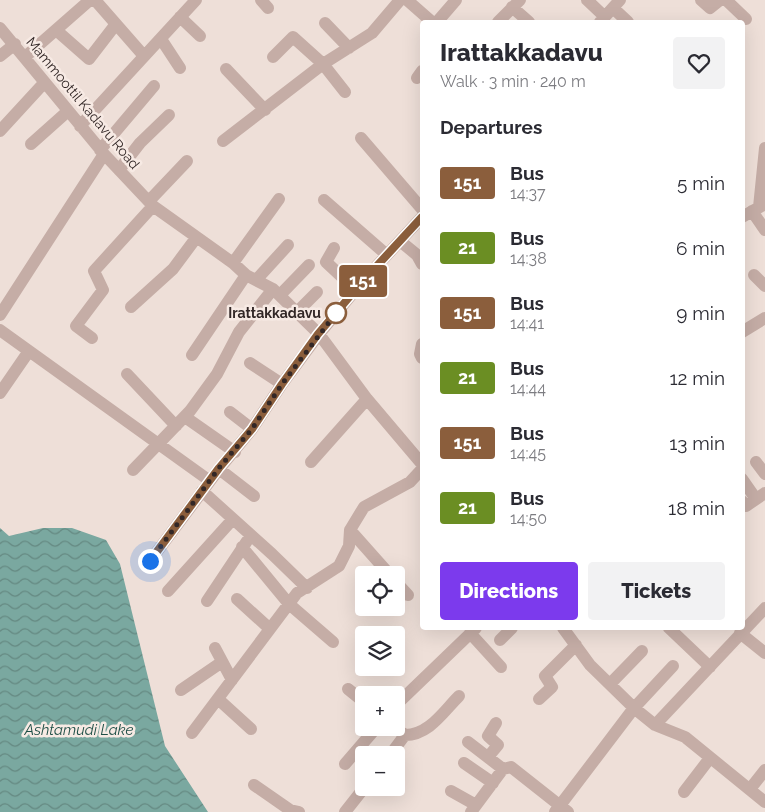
<!DOCTYPE html>
<meta charset="utf-8">
<style>
:root{--surface:#fff;--page:#f2f2f3;--text:#2b2b33;--muted:#7c7c81;--accent:#7c3aed}
body{margin:0;font-family:Raleway,sans-serif;background:var(--page);color:var(--text);height:100vh;display:flex;flex-direction:column;font-size:19px;white-space:nowrap}
*{box-sizing:border-box;margin:0}
p{font-size:16px;color:var(--muted)}
.icon{flex:none;width:28px;height:28px;fill:none;stroke:currentColor;stroke-width:2;stroke-linecap:round;stroke-linejoin:round}
.map{position:relative;flex:1;overflow:hidden}
.panel{position:absolute;left:420px;top:20px;width:325px;height:610px;display:flex;flex-direction:column;background:var(--surface);border-radius:5px;box-shadow:0 5px 20px #0002}
.panel>*{flex:none}
.badge{padding:0 10px;border-radius:4px;font-size:18px;line-height:32px}
.buttons{position:absolute;left:355px;top:566px;display:grid;gap:10px}
.buttons a{display:grid;place-items:center;width:50px;height:50px;border-radius:5px;background:var(--surface);box-shadow:0 5px 20px #0002;font-size:25px}
.you{position:absolute;width:25px;height:25px;margin:-12px;border:4px solid #fff;border-radius:50%;background:#1a73e8;box-shadow:0 0 0 8px #1a73e833}
.map>.badge{position:absolute;translate:-50% -50%;box-shadow:0 0 0 2px #fff}
h2{padding:0 20px;font-size:19px;line-height:45px}
.round{display:grid;place-items:center;flex:none;width:52px;height:52px;border-radius:5px;background:var(--page)}
.summary{display:flex;align-items:center;justify-content:space-between;height:85px;padding:0 20px}
h1{font-size:24px;font-weight:800;line-height:38px}
.action{display:flex;gap:10px;margin-top:auto;padding:10px 20px}
.action a{flex:1;height:58px;border-radius:5px;background:var(--accent);color:#fff;font-size:20px;font-weight:800;line-height:58px;text-align:center}
.action a+a{background:var(--page);color:var(--text)}
ul{padding:0;list-style:none}
li{display:flex;align-items:center;gap:15px;height:65px;padding:0 20px}
li div{flex:1}
li b{display:block;font-size:19px}
li em{font-style:normal}
li .badge{min-width:55px;font-weight:700;text-align:center}
.map>svg:first-child{display:block}
</style>
<div class="map">
<svg width="765" height="812" viewBox="0 0 765 812">
<defs>
<pattern id="water-waves" width="16" height="10" patternUnits="userSpaceOnUse" patternTransform="scale(1.25)"><rect width="16" height="10" fill="#7aa8a0"/><path d="M0 5q4-4 8 0t8 0" fill="none" stroke="#658982"/></pattern>
</defs>
<rect width="100%" height="100%" fill="#eedfd8"/>
<!-- water -->
<path fill="url(#water-waves)" d="M 0,528 L 9,536 L 43,528 L 72,528 L 106,540 L 120,564 L 165,746 L 208,812 L 0,812 Z"/>
<g fill="none" stroke-linecap="round" stroke-linejoin="round">
<!-- minor -->
<path stroke="#c5ada6" stroke-width="12" d="M 95,0 L 144,56
M 261,0 L 268,8
M 407,0 L 432,22
M 587,0 L 605,17
M 701,0 L 710,8 L 720,0
M 726,0 L 746,19
M 512,7 L 529,22
M 613,8 L 628,22
M 180,17 L 200,36
M 437,22 L 456,0
M 498,22 L 520,0
M 600,22 L 620,0
M 325,23 L 349,48
M 0,28 L 104,154 L 153,206 L 233,263 L 246,275 L 273,289 L 319,334 L 367,399 L 422,464
M 56,30 L 89,59 L 116,24
M 161,39 L 180,68
M 0,56 L 15,44
M 25,57 L 90,0
M 273,57 L 293,37 L 323,64 L 345,92
M 226,69 L 265,110
M 417,78 L 422,71
M 80,126 L 196,0
M 0,131 L 44,83
M 361,138 L 422,209
M 223,141 L 323,64 L 372,33 L 400,0
M 31,144 L 68,111
M 100,150 L 154,86
M 119,170 L 140,143 L 169,115
M 324,200 L 387,255
M 149,201 L 187,161
M 759,207 L 765,148
M 752,211 L 765,230
M 742,217 L 765,204
M 400,241 L 417,255 L 422,264
M 334,248 L 326,262 L 356,290
M 233,263 L 279,199
M 754,275 L 765,286
M 257,279 L 288,245
M 280,295 L 309,265
M 131,307 L 173,269 L 196,238
M 297,312 L 317,292
M 0,315 L 104,154
M 0,330 L 210,481
M 742,332 L 765,318
M 92,338 L 76,326 L 103,290 L 94,271 L 153,206
M 422,344 L 420,354 L 422,358
M 192,355 L 246,275
M 250,363 L 282,384
M 127,374 L 176,426
M 0,393 L 29,351
M 230,412 L 252,429
M 185,417 L 235,452
M 311,462 L 367,399
M 756,462 L 765,474
M 219,469 L 254,496
M 133,470 L 190,411 L 217,374 L 239,332 L 273,289
M 742,479 L 756,499
M 202,491 L 272,554 L 307,588
M 742,501 L 746,506 L 765,493
M 350,530 L 390,575
M 242,547 L 289,604 L 333,642
M 150,561 L 219,469 L 252,429 L 282,384 L 319,334 L 362,282 L 422,217
M 396,582 L 408,595
M 168,591 L 233,519
M 237,599 L 270,629
M 207,601 L 247,541
M 563,628 L 590,665 L 634,708 L 655,725 L 685,737 L 765,802
M 669,628 L 710,667
M 470,633 L 501,667
M 740,633 L 765,653
M 500,640 L 512,628
M 215,648 L 232,680
M 610,684 L 642,651
M 348,689 L 364,702
M 181,690 L 222,662
M 218,699 L 251,729
M 539,699 L 552,687 L 545,676 L 576,645
M 396,705 L 476,628
M 655,725 L 765,608
M 192,733 L 297,593 L 339,566 L 349,546 L 350,530 L 364,507 L 410,482 L 422,469
M 405,735 C 429,735 443,712 459,696
M 468,742 L 503,769
M 390,755 L 405,735 L 395,728
M 488,757 L 498,745 L 488,736 L 496,723
M 464,763 L 493,783
M 345,764 L 376,728
M 254,785 L 290,810 L 299,812
M 750,789 L 765,770
M 451,791 L 476,805
M 684,792 L 710,758
M 345,812 L 364,788
M 471,812 L 503,769 L 511,767 L 568,812
M 555,812 L 634,708 L 673,666"/>
</g>
<g fill="none" stroke-linecap="round" stroke-linejoin="round">
<!-- line casing -->
<g stroke="#fff" stroke-width="11">
<path id="line" d="M 150,561 L 219,468 L 252,429 L 282,384 L 318,334 L 362,282 L 422,217"/>
</g>
<!-- line -->
<use href="#line" stroke="#8b5e3c" stroke-width="8"/>
<!-- walk -->
<path stroke="#322726" stroke-width="5" stroke-dasharray="0 9" d="M 150,561 L 219,468 L 252,429 L 282,384 L 336,313"/>
</g>
<!-- markers -->
<circle fill="#fff" stroke="#8b5e3c" stroke-width="2.5" cx="336" cy="313" r="10"/>
<g text-anchor="middle" stroke-width="5" stroke-linejoin="round" paint-order="stroke">
<!-- street labels -->
<g font-size="14" fill="#322726" stroke="#f7eae4">
<text transform="translate(83 103) rotate(50)" y="5">Mammoottil Kadavu Road</text>
</g>
<!-- stop labels -->
<g font-size="14" font-weight="bold" fill="#322726" stroke="#f7eae4" text-anchor="end">
<text x="321" y="318">Irattakkadavu</text>
</g>
<!-- water labels -->
<g font-size="15" font-style="italic" fill="#1f4f47" stroke="#f7eae4">
<text x="79" y="735">Ashtamudi Lake</text>
</g>
</g>
</svg>
<div class="buttons">
<a><svg class="icon" aria-label="locate" viewBox="0 0 24 24"><circle cx="12" cy="12" r="6"/><path d="M12 2v4M12 18v4M2 12h4M18 12h4"/></svg></a>
<a><svg class="icon" aria-label="layers" viewBox="0 0 24 24"><path d="M12 4l9 5-9 5-9-5zM3 14l9 5 9-5"/></svg></a>
<a>+</a>
<a>−</a>
</div>
<div class="you" style="left:150px;top:561px"></div>
<b class="badge" style="left:363px;top:281px;background:#8b5e3c;color:#fff">151</b>
<section class="panel">
<div class="summary"><div><h1>Irattakkadavu</h1><p>Walk · 3 min · 240 m</p></div><a class="round"><svg class="icon" aria-label="heart" viewBox="0 0 24 24"><path d="M12 20l-8-8c-3-5 5-10 8-4 3-6 11-1 8 4z"/></svg></a></div>
<h2>Departures</h2>
<ul>
<li><span class="badge" style="background:#8b5e3c;color:#fff">151</span><div><b>Bus</b><p>14:37</p></div><em>5 min</em></li>
<li><span class="badge" style="background:#6b8e23;color:#fff">21</span><div><b>Bus</b><p>14:38</p></div><em>6 min</em></li>
<li><span class="badge" style="background:#8b5e3c;color:#fff">151</span><div><b>Bus</b><p>14:41</p></div><em>9 min</em></li>
<li><span class="badge" style="background:#6b8e23;color:#fff">21</span><div><b>Bus</b><p>14:44</p></div><em>12 min</em></li>
<li><span class="badge" style="background:#8b5e3c;color:#fff">151</span><div><b>Bus</b><p>14:45</p></div><em>13 min</em></li>
<li><span class="badge" style="background:#6b8e23;color:#fff">21</span><div><b>Bus</b><p>14:50</p></div><em>18 min</em></li>
</ul>
<div class="action"><a>Directions</a><a>Tickets</a></div>
</section>
</div>
